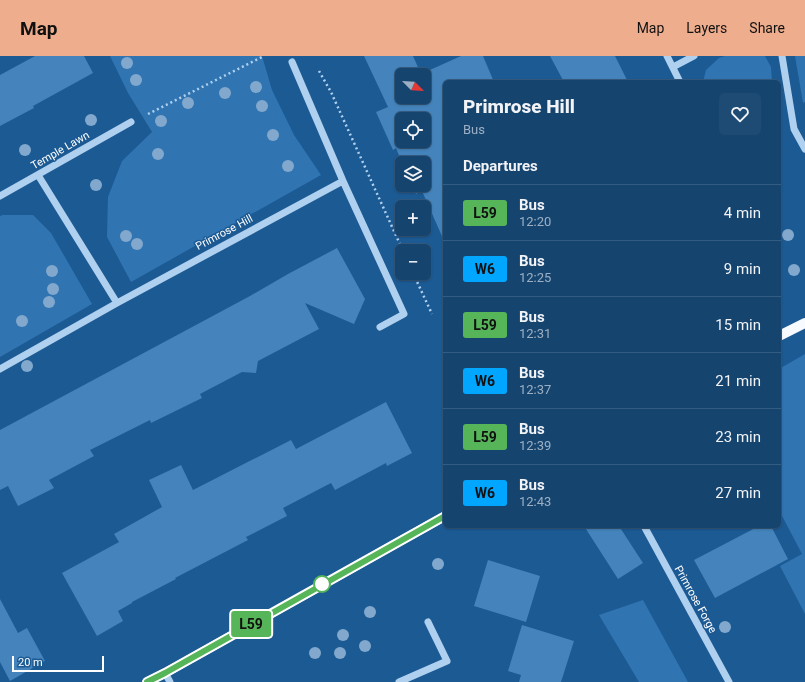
<!DOCTYPE html>
<meta charset="utf-8">
<style>
:root{--surface:#15446f;--page:#1e4b74;--text:#f1f3f6;--muted:#9db0c3;--line:#345c82;--accent:#eead8d}
body{margin:0;font-family:Roboto,sans-serif;background:var(--page);color:var(--text);height:100vh;display:flex;flex-direction:column;font-size:15px;white-space:nowrap}
*{box-sizing:border-box;margin:0}
p{font-size:13px;color:var(--muted)}
.icon{flex:none;width:22px;height:22px;fill:none;stroke:currentColor;stroke-width:2;stroke-linecap:round;stroke-linejoin:round}
.map{position:relative;flex:1;overflow:hidden}
.sheet{position:absolute;left:443px;top:24px;width:338px;height:448px;display:flex;flex-direction:column;background:var(--surface);border-radius:6px;box-shadow:0 1px 3px #0004,0 0 0 1px var(--line)}
.sheet>*{flex:none}
.badge{padding:0 8px;border-radius:3px;font-size:14px;line-height:26px}
.needle{width:26px;rotate:114deg}
.tools{position:absolute;left:395px;top:12px;display:grid;gap:8px}
.tools a{display:grid;place-items:center;width:36px;height:36px;border-radius:6px;background:var(--surface);box-shadow:0 1px 3px #0004,0 0 0 1px var(--line);font-size:20px}
.scale{position:absolute;left:12px;bottom:10px;width:92px;box-sizing:border-box;padding-left:4px;border:2px solid #fff;border-top:0;font-size:11px;line-height:14px;white-space:nowrap;color:#fff;-webkit-text-stroke:3px #1c5a94;paint-order:stroke}
.map>.badge{position:absolute;translate:-50% -50%;box-shadow:0 0 0 2px #fff}
h2{padding:0 20px;font-size:15px;line-height:36px}
.round{display:grid;place-items:center;flex:none;width:42px;height:42px;border-radius:6px;background:var(--page)}
.summary{display:flex;align-items:center;justify-content:space-between;height:68px;padding:0 20px}
h1{font-size:19px;font-weight:800;line-height:30px}
ul{padding:0;list-style:none}
li{display:flex;align-items:center;gap:12px;height:56px;padding:0 20px;border-top:1px solid var(--line)}
li div{flex:1}
li b{display:block;font-size:15px}
li em{font-style:normal}
li .badge{min-width:44px;font-weight:700;text-align:center}
header{display:flex;align-items:center;gap:24px;box-sizing:border-box;height:56px;padding:0 20px;background:var(--accent);color:#111}
header strong{font-size:19px}
nav{display:flex;gap:22px;margin-inline-start:auto;font-size:14px}
.map>svg:first-child{display:block}
</style>
<header>
<strong>Map</strong>
<nav><a>Map</a><a>Layers</a><a>Share</a></nav>
</header>
<div class="map">
<svg width="805" height="626" viewBox="0 0 805 626">
<rect width="100%" height="100%" fill="#1c5a94"/>
<!-- green -->
<path fill="#3074b2" d="M 110,0 L 262,0 L 272,34 L 294,79 L 321,119 L 131,226 L 107,181 L 108,141 L 122,105 L 152,76 L 128,37 Z
M 725,0 L 765,0 L 771,11 L 772,26 L 751,26 L 749,24 L 745,26 L 703,26 L 706,14 L 719,2 Z
M 795,0 L 805,0 L 805,46 L 803,47 Z
M 3,159 L 33,159 L 51,177 L 92,248 L 0,301 L 0,160 Z
M 805,298 L 805,558 L 780,510 L 802,498 L 779,454 L 779,313 Z
M 643,544 L 688,626 L 639,626 L 599,559 Z"/>
<!-- building -->
<path fill="#4483bb" fill-rule="evenodd" d="M 35,0 L 84,0 L 93,17 L 33,50 L 34,52 L 0,70 L 0,19 Z
M 364,0 L 413,0 L 421,18 L 461,0 L 483,0 L 494,26 L 445,26 L 445,187 L 422,135 L 416,138 L 412,129 L 424,129 L 424,107 L 402,107 L 396,92 L 393,94 L 376,56 L 388,51 ZM 402,19 L 424,19 L 424,41 L 402,41 ZM 402,63 L 424,63 L 424,85 L 402,85 Z
M 550,0 L 615,0 L 628,26 L 564,26 Z
M 337,192 L 365,243 L 354,268 L 305,247 L 319,273 L 258,305 L 256,317 L 242,316 L 200,338 L 202,342 L 151,367 L 150,364 L 90,394 L 94,400 L 49,424 L 54,432 L 18,450 L 8,430 L 0,434 L 0,374 L 250,240 L 288,218 Z
M 386,346 L 412,397 L 387,410 L 386,407 L 335,434 L 331,427 L 283,452 L 287,460 L 246,481 L 248,484 L 175,522 L 176,523 L 132,546 L 132,547 L 118,555 L 123,565 L 97,580 L 62,517 L 119,486 L 114,478 L 162,451 L 149,424 L 181,409 L 193,434 L 291,384 L 296,393 Z
M 584,470 L 619,470 L 643,507 L 618,523 Z
M 759,470 L 771,470 L 788,503 L 715,542 L 694,504 Z
M 488,504 L 540,520 L 526,566 L 474,550 Z
M 0,543 L 18,577 L 27,572 L 45,605 L 10,625 L 0,606 Z
M 522,569 L 574,585 L 561,626 L 519,626 L 521,619 L 508,615 Z"/>
<g fill="none" stroke-linecap="round" stroke-linejoin="round">
<!-- path -->
<path stroke="#afd0ef" stroke-width="2.5" stroke-dasharray="2 3" stroke-linecap="butt" d="M 319,15 L 331,36 L 403,195
M 148,58 L 264,0
M 413,217 L 432,258"/>
<!-- minor -->
<path stroke="#afd0ef" stroke-width="7" d="M 667,0 L 680,26
M 782,0 L 794,73 L 805,93
M 292,6 L 343,125 L 404,258 L 380,271
M 673,11 L 694,0
M 38,119 L 117,247
M 0,140 L 131,66
M 0,313 L 117,247 L 343,125
M 644,470 L 729,626
M 165,617 L 170,626
M 399,626 L 447,605 L 428,566"/>
<!-- major -->
<path stroke="#f7faff" stroke-width="10" d="M 779,280 L 805,267
M 147,626 L 165,617 L 445,460"/>
</g>
<!-- trees -->
<g fill="#82a9cd">
<circle cx="127" cy="7" r="6"/>
<circle cx="136" cy="24" r="6"/>
<circle cx="256" cy="31" r="6"/>
<circle cx="225" cy="37" r="6"/>
<circle cx="188" cy="47" r="6"/>
<circle cx="262" cy="50" r="6"/>
<circle cx="91" cy="64" r="6"/>
<circle cx="161" cy="65" r="6"/>
<circle cx="273" cy="79" r="6"/>
<circle cx="25" cy="94" r="6"/>
<circle cx="158" cy="98" r="6"/>
<circle cx="288" cy="110" r="6"/>
<circle cx="96" cy="129" r="6"/>
<circle cx="788" cy="179" r="6"/>
<circle cx="126" cy="180" r="6"/>
<circle cx="137" cy="188" r="6"/>
<circle cx="794" cy="214" r="6"/>
<circle cx="52" cy="215" r="6"/>
<circle cx="53" cy="233" r="6"/>
<circle cx="49" cy="246" r="6"/>
<circle cx="22" cy="265" r="6"/>
<circle cx="27" cy="310" r="6"/>
<circle cx="438" cy="508" r="6"/>
<circle cx="370" cy="556" r="6"/>
<circle cx="725" cy="571" r="6"/>
<circle cx="343" cy="579" r="6"/>
<circle cx="365" cy="590" r="6"/>
<circle cx="315" cy="597" r="6"/>
<circle cx="340" cy="597" r="6"/>
</g>
<g fill="none" stroke-linecap="round" stroke-linejoin="round">
<!-- line casing -->
<g stroke="#fff" stroke-width="9">
<path id="line" d="M 147,626 L 165,617 L 445,460"/>
</g>
<!-- line -->
<use href="#line" stroke="#56b559" stroke-width="6"/>
</g>
<!-- markers -->
<circle fill="#fff" stroke="#56b559" stroke-width="2" cx="322" cy="528" r="8"/>
<g text-anchor="middle" stroke-width="3" stroke-linejoin="round" paint-order="stroke">
<!-- street labels -->
<g font-size="11" fill="#fff" stroke="#1c5a94">
<text transform="translate(60 94) rotate(-30)" y="4">Temple Lawn</text>
<text transform="translate(224 176) rotate(-28)" y="4">Primrose Hill</text>
<text transform="translate(696 543) rotate(61)" y="4">Primrose Forge</text>
</g>
</g>
</svg>
<div class="tools">
<a><svg class="needle" viewBox="-14 -14 28 28"><path d="M0-13l5 13h-10z" fill="#e53935"/><path d="M0 13l5-13h-10z" fill="#9db0c3"/></svg></a>
<a><svg class="icon" aria-label="locate" viewBox="0 0 24 24"><circle cx="12" cy="12" r="6"/><path d="M12 2v4M12 18v4M2 12h4M18 12h4"/></svg></a>
<a><svg class="icon" aria-label="layers" viewBox="0 0 24 24"><path d="M12 4l9 5-9 5-9-5zM3 14l9 5 9-5"/></svg></a>
<a>+</a>
<a>−</a>
</div>
<div class="scale">20 m</div>
<b class="badge" style="left:251px;top:568px;background:#56b559;color:#111">L59</b>
<section class="sheet">
<div class="summary"><div><h1>Primrose Hill</h1><p>Bus</p></div><a class="round"><svg class="icon" aria-label="heart" viewBox="0 0 24 24"><path d="M12 20l-8-8c-3-5 5-10 8-4 3-6 11-1 8 4z"/></svg></a></div>
<h2>Departures</h2>
<ul>
<li><span class="badge" style="background:#56b559;color:#111">L59</span><div><b>Bus</b><p>12:20</p></div><em>4 min</em></li>
<li><span class="badge" style="background:#00a6ff;color:#111">W6</span><div><b>Bus</b><p>12:25</p></div><em>9 min</em></li>
<li><span class="badge" style="background:#56b559;color:#111">L59</span><div><b>Bus</b><p>12:31</p></div><em>15 min</em></li>
<li><span class="badge" style="background:#00a6ff;color:#111">W6</span><div><b>Bus</b><p>12:37</p></div><em>21 min</em></li>
<li><span class="badge" style="background:#56b559;color:#111">L59</span><div><b>Bus</b><p>12:39</p></div><em>23 min</em></li>
<li><span class="badge" style="background:#00a6ff;color:#111">W6</span><div><b>Bus</b><p>12:43</p></div><em>27 min</em></li>
</ul>
</section>
</div>
